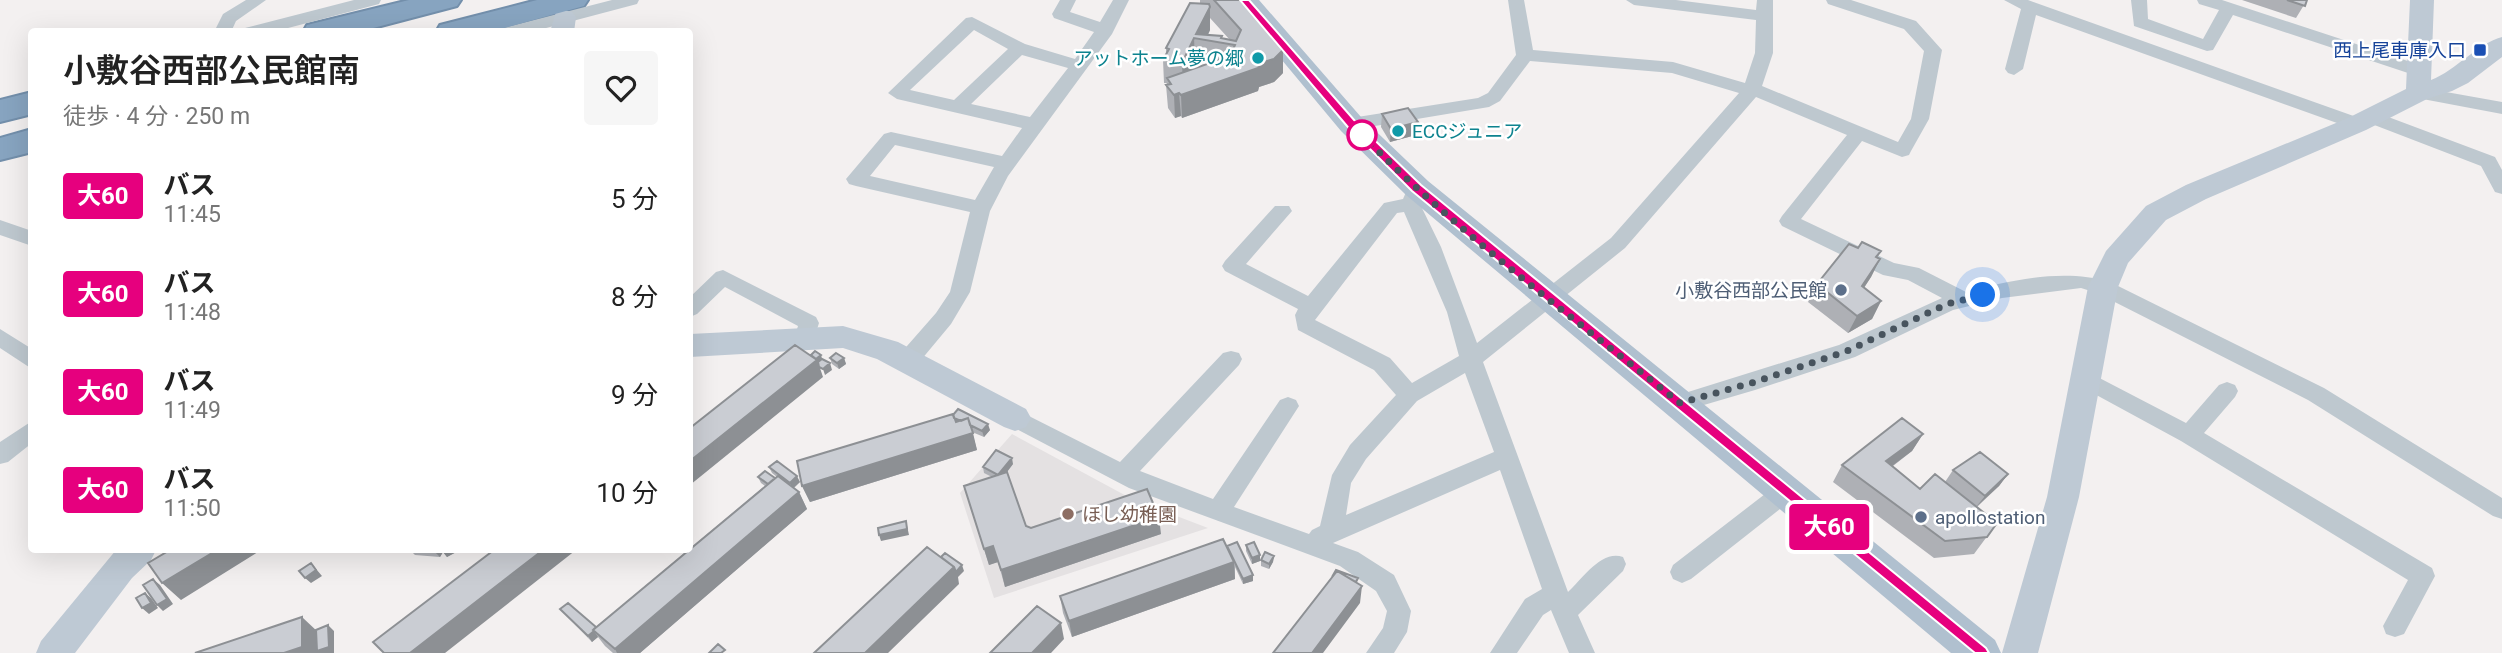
<!DOCTYPE html>
<html lang="ja">
<meta charset="utf-8">
<style>
:root{--surface:#fff;--page:#f6f6f6;--text:#222;--muted:#767676}
body{margin:0;font-family:Roboto,"Noto Sans JP",sans-serif;background:var(--page);color:var(--text);height:100vh;display:flex;flex-direction:column;font-size:26px;white-space:nowrap}
*{box-sizing:border-box;margin:0}
p{font-size:23px;color:var(--muted)}
.icon{flex:none;width:38px;height:38px;fill:none;stroke:currentColor;stroke-width:2;stroke-linecap:round;stroke-linejoin:round}
.map{position:relative;flex:1;overflow:hidden}
.sheet{position:absolute;left:28px;top:28px;width:665px;height:525px;display:flex;flex-direction:column;background:var(--surface);border-radius:7px;box-shadow:0 7px 28px #0002}
.sheet>*{flex:none}
.badge{padding:0 14px;border-radius:5px;font-size:24px;line-height:46px}
.you{position:absolute;width:35px;height:35px;margin:-18px;border:5px solid #fff;border-radius:50%;background:#1a73e8;box-shadow:0 0 0 10px #1a73e833}
.map>.badge{position:absolute;translate:-50% -50%;box-shadow:0 0 0 4px #fff}
.round{display:grid;place-items:center;flex:none;width:74px;height:74px;border-radius:7px;background:var(--page)}
.head{display:flex;align-items:center;justify-content:space-between;height:119px;padding:0 35px}
h1{font-size:33px;font-weight:600;line-height:52px}
ul{padding:0;list-style:none}
li{display:flex;align-items:center;gap:21px;height:98px;padding:0 35px}
li div{flex:1}
li b{display:block;font-size:26px}
li em{font-style:normal}
li .badge{min-width:77px;font-weight:700;text-align:center}
.map>svg:first-child{display:block}
</style>
<div class="map">
<svg width="2502" height="653" viewBox="0 0 2502 653">
<rect width="100%" height="100%" fill="#f3f0f0"/>
<!-- education -->
<path fill="#e4e1e2" d="M 1012,434 L 1132,499 L 1208,528 L 994,598 L 960,493 Z"/>
<g fill="none" stroke-linecap="round" stroke-linejoin="round">
<!-- highway casing -->
<g stroke="#738fab" stroke-width="4">
<path id="highway" d="M 409,0 L 461,0 L 457,6 L 358,32 L 303,32 L 307,25 Z
M 537,0 L 588,0 L 584,6 L 490,32 L 436,32 L 440,25 Z
M 32,92 L 32,114 L 0,122 L 0,100 Z
M 32,129 L 32,152 L 0,160 L 0,138 Z"/>
</g>
<!-- street -->
<path fill="#bec8cf" fill-rule="evenodd" d="M 246,0 L 266,0 L 236,21 L 231,32 L 214,32 L 223,14 Z
M 354,0 L 381,0 L 379,4 L 273,32 L 243,32 L 245,28 Z
M 612,0 L 639,0 L 637,4 L 531,32 L 501,32 L 503,28 Z
M 1060,0 L 1076,0 L 1070,12 L 1100,22 L 1113,0 L 1129,0 L 1112,34 L 1008,176 L 990,211 L 970,292 L 951,324 L 916,366 L 908,368 L 900,366 L 897,360 L 900,354 L 936,313 L 950,292 L 970,212 L 856,186 L 849,184 L 846,179 L 884,134 L 891,132 L 1002,156 L 1022,128 L 897,99 L 888,93 L 966,18 L 972,17 L 1025,44 L 1075,59 L 1094,32 L 1054,18 L 1052,14 ZM 974,30 L 1008,49 L 954,100 L 910,90 ZM 1022,55 L 1068,68 L 1030,117 L 971,104 ZM 895,145 L 994,167 L 975,200 L 870,176 Z
M 1508,0 L 1524,0 L 1533,50 L 1673,62 L 1745,83 L 1755,53 L 1756,20 L 1634,5 L 1626,0 L 1676,0 L 1756,10 L 1757,0 L 1773,0 L 1773,53 L 1762,86 L 1898,142 L 1911,119 L 1924,51 L 1904,29 L 1828,4 L 1826,0 L 1851,0 L 1916,21 L 1942,50 L 1929,119 L 1911,151 L 1909,155 L 1902,157 L 1862,141 L 1801,219 L 1894,263 L 1919,268 L 1966,292 C 2012,280 2064,268 2110,282 L 2324,388 L 2502,498 L 2502,519 L 2493,516 L 2308,400 L 2097,293 L 2081,288 L 2002,298 L 1953,310 L 1855,357 L 1755,390 L 1680,412 L 1672,409 L 1669,403 L 1672,397 L 1839,345 L 1942,298 L 1908,280 L 1883,275 L 1782,226 L 1779,221 L 1782,216 L 1847,135 L 1756,97 L 1625,248 L 1483,362 L 1568,592 C 1582,579 1602,549 1623,557 L 1626,564 L 1623,571 L 1578,615 L 1595,653 L 1569,653 L 1551,610 L 1543,615 L 1517,653 L 1490,653 L 1525,599 L 1542,589 L 1500,470 L 1333,543 L 1358,552 L 1394,575 L 1411,611 L 1407,632 L 1394,653 L 1366,653 L 1383,628 L 1387,611 L 1376,591 L 1340,566 L 1129,488 L 1007,424 L 1004,418 L 1007,412 L 1015,409 L 1120,462 L 1223,353 L 1231,351 L 1239,353 L 1242,359 L 1239,365 L 1140,471 L 1213,499 L 1280,400 L 1288,397 L 1296,400 L 1299,406 L 1234,507 L 1309,534 L 1312,530 L 1320,526 L 1332,475 L 1350,445 L 1396,395 L 1374,370 L 1298,330 L 1295,315 L 1298,309 L 1225,271 L 1222,266 L 1225,261 L 1275,206 L 1289,206 L 1292,211 L 1246,264 L 1308,296 L 1384,203 L 1403,199 L 1410,183 L 1424,183 L 1427,188 L 1420,204 L 1441,247 L 1477,343 L 1611,238 L 1739,93 L 1672,73 L 1530,61 L 1500,101 L 1489,107 L 1351,130 L 1345,128 L 1342,124 L 1351,118 L 1478,98 L 1488,93 L 1516,55 ZM 1404,212 L 1447,312 L 1459,356 L 1412,383 L 1390,358 L 1315,320 L 1397,213 ZM 1465,373 L 1494,452 L 1346,515 L 1351,483 L 1366,459 L 1417,401 Z
M 2004,0 L 2028,0 L 2362,119 L 2360,116 L 2363,112 L 2375,112 L 2495,157 L 2502,170 L 2502,194 L 2495,192 L 2481,166 L 2364,121 L 2366,124 L 2363,128 L 2351,128 L 2036,15 L 2023,69 L 2014,75 L 2008,73 L 2005,69 L 2021,9 Z
M 2131,0 L 2147,0 L 2148,19 L 2203,39 L 2219,10 L 2199,4 L 2197,0 L 2222,0 L 2423,66 L 2426,70 L 2417,76 L 2411,74 L 2233,15 L 2213,50 L 2207,51 L 2134,26 Z
M 2418,87 L 2502,102 L 2502,114 L 2412,97 L 2409,93 L 2412,89 Z
M 0,220 L 32,231 L 32,246 L 0,235 Z
M 723,270 L 816,317 L 819,323 L 812,345 L 805,347 L 798,345 L 794,339 L 798,326 L 725,287 L 697,314 L 690,317 L 690,297 L 716,272 Z
M 0,329 L 32,349 L 32,369 L 0,348 Z
M 2086,371 L 2186,423 L 2219,385 L 2227,382 L 2235,385 L 2238,391 L 2235,397 L 2204,433 L 2432,568 L 2435,576 L 2404,634 L 2395,637 L 2386,634 L 2383,626 L 2408,580 L 2181,441 L 2078,385 L 2075,379 L 2078,373 Z
M 32,421 L 32,443 L 8,462 L 0,464 L 0,442 Z
M 1786,481 L 1794,484 L 1798,491 L 1794,498 L 1691,579 L 1682,583 L 1673,579 L 1670,572 L 1673,565 L 1778,484 Z"/>
<!-- secondary -->
<path fill="#bec9d4" fill-rule="evenodd" d="M 2410,0 L 2434,0 L 2431,80 C 2457,70 2476,44 2502,37 L 2502,57 L 2468,83 L 2452,91 L 2427,99 L 2366,130 L 2206,199 L 2166,220 L 2128,263 L 2118,287 L 2079,497 L 2038,653 L 2002,653 L 2047,497 L 2088,287 L 2106,251 L 2146,206 L 2186,185 L 2348,118 L 2406,89 Z
M 564,10 L 572,12 L 576,17 L 574,32 L 550,32 L 556,12 Z
M 843,326 L 898,342 L 1026,409 L 1031,418 L 1026,427 L 1015,431 L 1004,427 L 877,359 L 843,348 L 690,357 L 690,334 Z
M 116,550 L 156,550 L 151,560 L 132,578 L 75,653 L 36,653 L 41,641 Z"/>
<!-- primary -->
<path fill="#b0c0cf" fill-rule="evenodd" d="M 1232,0 L 1259,0 L 1361,117 L 1428,181 L 1995,640 L 2001,653 L 1951,653 L 1406,195 L 1341,131 Z"/>
<!-- highway -->
<use href="#highway" fill="#87a4c0" fill-rule="evenodd"/>
</g>
<!-- wall -->
<path fill="#aeb0b5" fill-rule="evenodd" d="M 1200,0 L 1246,0 L 1283,50 L 1283,73 L 1274,82 L 1259,87 L 1258,91 L 1182,118 L 1181,116 L 1175,118 L 1168,108 L 1166,85 L 1167,83 L 1164,83 L 1163,60 L 1166,54 L 1166,48 L 1200,4 ZM 1210,18 L 1230,40 L 1222,39 L 1222,36 L 1208,35 L 1210,30 ZM 1195,61 L 1210,63 L 1191,70 Z
M 2242,0 L 2307,0 L 2296,18 Z
M 1382,114 L 1418,122 L 1416,135 L 1390,142 L 1381,127 Z
M 1858,248 L 1881,251 L 1877,258 L 1880,259 L 1871,277 L 1864,288 L 1881,301 L 1872,319 L 1848,333 L 1808,302 L 1817,284 Z
M 830,358 L 844,358 L 846,364 L 839,369 L 832,364 Z
M 953,414 L 990,430 L 984,437 L 972,432 L 977,450 L 810,502 L 802,486 Z
M 1923,434 L 1912,451 L 1893,466 L 1920,489 L 1945,482 L 1953,470 L 2008,474 L 1999,486 L 1977,507 L 1997,523 L 1974,554 L 1934,558 L 1833,482 L 1842,465 Z
M 1013,464 L 1007,472 L 1026,526 L 1031,528 L 1161,534 L 1005,587 L 998,562 L 989,565 L 964,486 L 992,477 L 984,473 L 983,467 Z
M 769,467 L 800,482 L 794,488 L 799,492 L 807,509 L 640,653 L 613,653 L 605,646 L 598,637 L 592,642 L 560,609 L 596,627 L 765,486 L 761,483 L 758,477 L 775,478 L 777,477 L 772,473 Z
M 1246,545 L 1260,561 L 1252,564 L 1246,551 Z
M 1227,547 L 1253,575 L 1253,581 L 1243,584 L 1235,567 L 1235,579 L 1072,637 L 1063,613 L 1060,596 Z
M 410,550 L 460,550 L 447,557 L 443,552 L 440,557 L 415,555 Z
M 1274,556 L 1273,562 L 1269,569 L 1261,566 L 1261,560 Z"/>
<!-- shaded-wall -->
<path fill="#8d9094" d="M 1210,7 L 1210,30 L 1205,40 L 1196,34 Z
M 1194,38 L 1195,61 L 1183,86 L 1182,63 Z
M 1283,50 L 1283,73 L 1274,82 L 1259,87 L 1258,91 L 1182,118 L 1181,95 L 1260,63 Z
M 1179,93 L 1181,116 L 1175,118 L 1174,95 Z
M 1418,122 L 1416,135 L 1390,142 L 1391,129 Z
M 1880,259 L 1871,277 L 1853,304 L 1862,286 Z
M 1881,301 L 1872,319 L 1848,333 L 1857,316 Z
M 821,355 L 823,362 L 819,365 L 823,377 L 690,485 L 690,461 Z
M 844,358 L 846,364 L 839,369 L 837,363 Z
M 830,363 L 832,370 L 825,375 L 823,369 Z
M 988,424 L 990,430 L 984,437 L 982,431 Z
M 973,433 L 977,450 L 810,502 L 802,486 Z
M 1923,434 L 1912,451 L 1876,478 L 1886,461 Z
M 1012,458 L 1013,464 L 1000,481 L 998,475 Z
M 2008,474 L 1999,486 L 1976,507 L 1985,496 Z
M 797,476 L 800,482 L 792,489 L 790,483 Z
M 799,492 L 807,509 L 640,653 L 617,653 L 615,649 Z
M 1159,517 L 1161,534 L 1005,587 L 1001,570 Z
M 906,521 L 909,535 L 881,541 L 879,535 Z
M 993,546 L 998,562 L 989,565 L 984,549 Z
M 217,550 L 261,550 L 181,600 L 162,583 Z
M 436,550 L 460,550 L 447,557 L 443,552 L 440,557 L 435,552 Z
M 543,550 L 576,550 L 445,653 L 410,653 Z
M 1260,555 L 1260,561 L 1252,564 L 1252,558 Z
M 1274,556 L 1273,562 L 1269,569 L 1269,564 Z
M 1234,562 L 1235,579 L 1072,637 L 1069,621 Z
M 311,563 L 322,576 L 311,583 L 305,578 Z
M 962,565 L 964,571 L 958,577 L 959,584 L 888,653 L 865,653 L 954,567 Z
M 1253,575 L 1253,581 L 1243,584 L 1243,579 Z
M 153,579 L 160,585 L 173,604 L 163,611 L 157,605 Z
M 1362,586 L 1360,603 L 1323,653 L 1312,653 Z
M 145,593 L 151,598 L 158,608 L 149,614 L 142,608 Z
M 302,617 L 319,633 L 328,625 L 334,631 L 334,653 L 284,653 Z
M 1061,623 L 1064,639 L 1051,653 L 1032,653 Z
M 594,631 L 598,637 L 592,642 L 588,636 Z"/>
<!-- building -->
<path fill="#cacdd3" stroke="#8d9094" stroke-width="2" d="M 1214,0 L 1246,0 L 1282,39 L 1283,50 L 1274,59 L 1260,63 L 1258,68 L 1181,95 L 1179,93 L 1174,95 L 1166,85 L 1171,84 L 1167,78 L 1230,56 L 1235,45 L 1194,38 L 1182,63 L 1163,60 L 1169,49 L 1166,48 L 1190,3 L 1209,4 L 1210,7 L 1196,34 L 1222,36 L 1221,38 L 1236,41 L 1241,30 Z
M 2287,0 L 2307,0 L 2305,6 Z
M 1408,108 L 1418,122 L 1391,129 L 1382,114 Z
M 1862,242 L 1881,251 L 1876,257 L 1880,259 L 1862,286 L 1881,301 L 1857,316 L 1817,284 L 1849,244 L 1858,248 Z
M 795,345 L 817,360 L 690,461 L 690,428 Z
M 815,351 L 821,355 L 816,359 L 811,355 Z
M 836,353 L 844,358 L 837,363 L 830,358 Z
M 822,359 L 830,363 L 823,369 L 819,367 L 818,362 Z
M 958,409 L 988,424 L 982,431 L 970,425 L 968,418 L 961,421 L 954,418 L 953,415 Z
M 953,414 L 956,422 L 968,418 L 973,433 L 802,486 L 797,461 Z
M 1902,418 L 1923,434 L 1886,461 L 1920,489 L 1935,474 L 1997,523 L 1987,537 L 1945,541 L 1842,465 Z
M 996,450 L 1012,458 L 998,475 L 983,467 Z
M 1980,452 L 2008,474 L 1985,496 L 1953,470 Z
M 777,461 L 797,476 L 790,483 L 769,467 Z
M 765,471 L 775,478 L 768,484 L 758,477 Z
M 1007,472 L 1026,526 L 1031,528 L 1147,489 L 1159,517 L 1001,570 L 993,546 L 984,549 L 964,486 Z
M 778,476 L 799,492 L 615,649 L 593,630 Z
M 906,521 L 907,529 L 879,535 L 878,528 Z
M 1223,539 L 1234,562 L 1069,621 L 1060,596 Z
M 1237,542 L 1253,575 L 1243,579 L 1227,546 Z
M 1254,542 L 1260,555 L 1252,558 L 1246,545 Z
M 927,547 L 954,567 L 865,653 L 814,653 Z
M 170,550 L 217,550 L 162,583 L 148,563 Z
M 414,550 L 436,550 L 435,552 Z
M 494,550 L 543,550 L 410,653 L 384,653 L 373,642 Z
M 1265,552 L 1274,556 L 1269,564 L 1261,560 Z
M 945,553 L 962,565 L 956,572 L 954,567 L 941,557 Z
M 311,563 L 316,570 L 305,578 L 299,571 Z
M 1336,570 L 1358,578 L 1356,582 L 1337,571 L 1332,577 Z
M 1337,571 L 1362,586 L 1312,653 L 1273,653 Z
M 153,579 L 167,599 L 157,605 L 143,585 Z
M 145,593 L 151,603 L 142,608 L 136,598 Z
M 568,603 L 596,627 L 593,630 L 594,631 L 588,636 L 560,609 Z
M 1037,606 L 1061,623 L 1032,653 L 990,653 Z
M 302,617 L 302,647 L 284,653 L 195,653 Z
M 328,625 L 329,647 L 317,651 L 316,630 Z
M 718,644 L 725,650 L 721,653 L 709,653 Z"/>
<!-- line -->
<path fill="#e6007e" stroke="#fff" stroke-width="2" d="M 1240,0 L 1249,0 L 1355,121 L 1421,185 L 1986,648 L 1989,653 L 1975,653 L 1412,191 L 1347,126 Z"/>
<g fill="none" stroke-linecap="round" stroke-linejoin="round">
<!-- walk -->
<path stroke="#48545e" stroke-width="7" stroke-dasharray="0 12.6" d="M 1362,135 C 1459,234 1572,317 1680,403 L 1755,382 L 1847,351 L 1947,304 L 1983,295"/>
</g>
<!-- markers -->
<rect fill="#1a4fb4" stroke="#fff" stroke-width="2.5" x="2473" y="43" width="14" height="14" rx="3.5"/>
<g fill="#0f9aa8" stroke="#fff" stroke-width="2.5">
<circle cx="1258" cy="58" r="7"/>
<circle cx="1398" cy="131" r="7"/>
</g>
<circle fill="#fff" stroke="#e6007e" stroke-width="3.5" cx="1362" cy="135" r="14"/>
<g fill="#5c6f8a" stroke="#fff" stroke-width="2.5">
<circle cx="1841" cy="290" r="7"/>
<circle cx="1921" cy="517" r="7"/>
</g>
<circle fill="#8d6e63" stroke="#fff" stroke-width="2.5" cx="1068" cy="514" r="7"/>
<g text-anchor="middle" stroke-width="5" stroke-linejoin="round" paint-order="stroke">
<!-- transit labels -->
<g font-size="19" fill="#164399" stroke="#fff" text-anchor="end">
<text x="2466" y="57">西上尾車庫入口</text>
</g>
<!-- culture labels -->
<g font-size="19" fill="#0d838f" stroke="#fff" text-anchor="end">
<text x="1244" y="65">アットホーム夢の郷</text>
<text x="1412" y="138" text-anchor="start">ECCジュニア</text>
</g>
<!-- service labels -->
<g font-size="19" fill="#4e5e75" stroke="#fff" text-anchor="end">
<text x="1827" y="297">小敷谷西部公民館</text>
<text x="1935" y="524" text-anchor="start">apollostation</text>
</g>
<!-- education labels -->
<g font-size="19" fill="#785e54" stroke="#fff" text-anchor="start">
<text x="1082" y="521">ほし幼稚園</text>
</g>
</g>
</svg>
<div class="you" style="left:1983px;top:295px"></div>
<b class="badge" style="left:1829px;top:527px;background:#e6007e;color:#fff">大60</b>
<section class="sheet">
<div class="head"><div><h1>小敷谷西部公民館南</h1><p>徒歩 · 4 分 · 250 m</p></div><a class="round"><svg class="icon" aria-label="heart" viewBox="0 0 24 24"><path d="M12 20l-8-8c-3-5 5-10 8-4 3-6 11-1 8 4z"/></svg></a></div>
<ul>
<li><span class="badge" style="background:#e6007e;color:#fff">大60</span><div><b>バス</b><p>11:45</p></div><em>5 分</em></li>
<li><span class="badge" style="background:#e6007e;color:#fff">大60</span><div><b>バス</b><p>11:48</p></div><em>8 分</em></li>
<li><span class="badge" style="background:#e6007e;color:#fff">大60</span><div><b>バス</b><p>11:49</p></div><em>9 分</em></li>
<li><span class="badge" style="background:#e6007e;color:#fff">大60</span><div><b>バス</b><p>11:50</p></div><em>10 分</em></li>
</ul>
</section>
</div>
